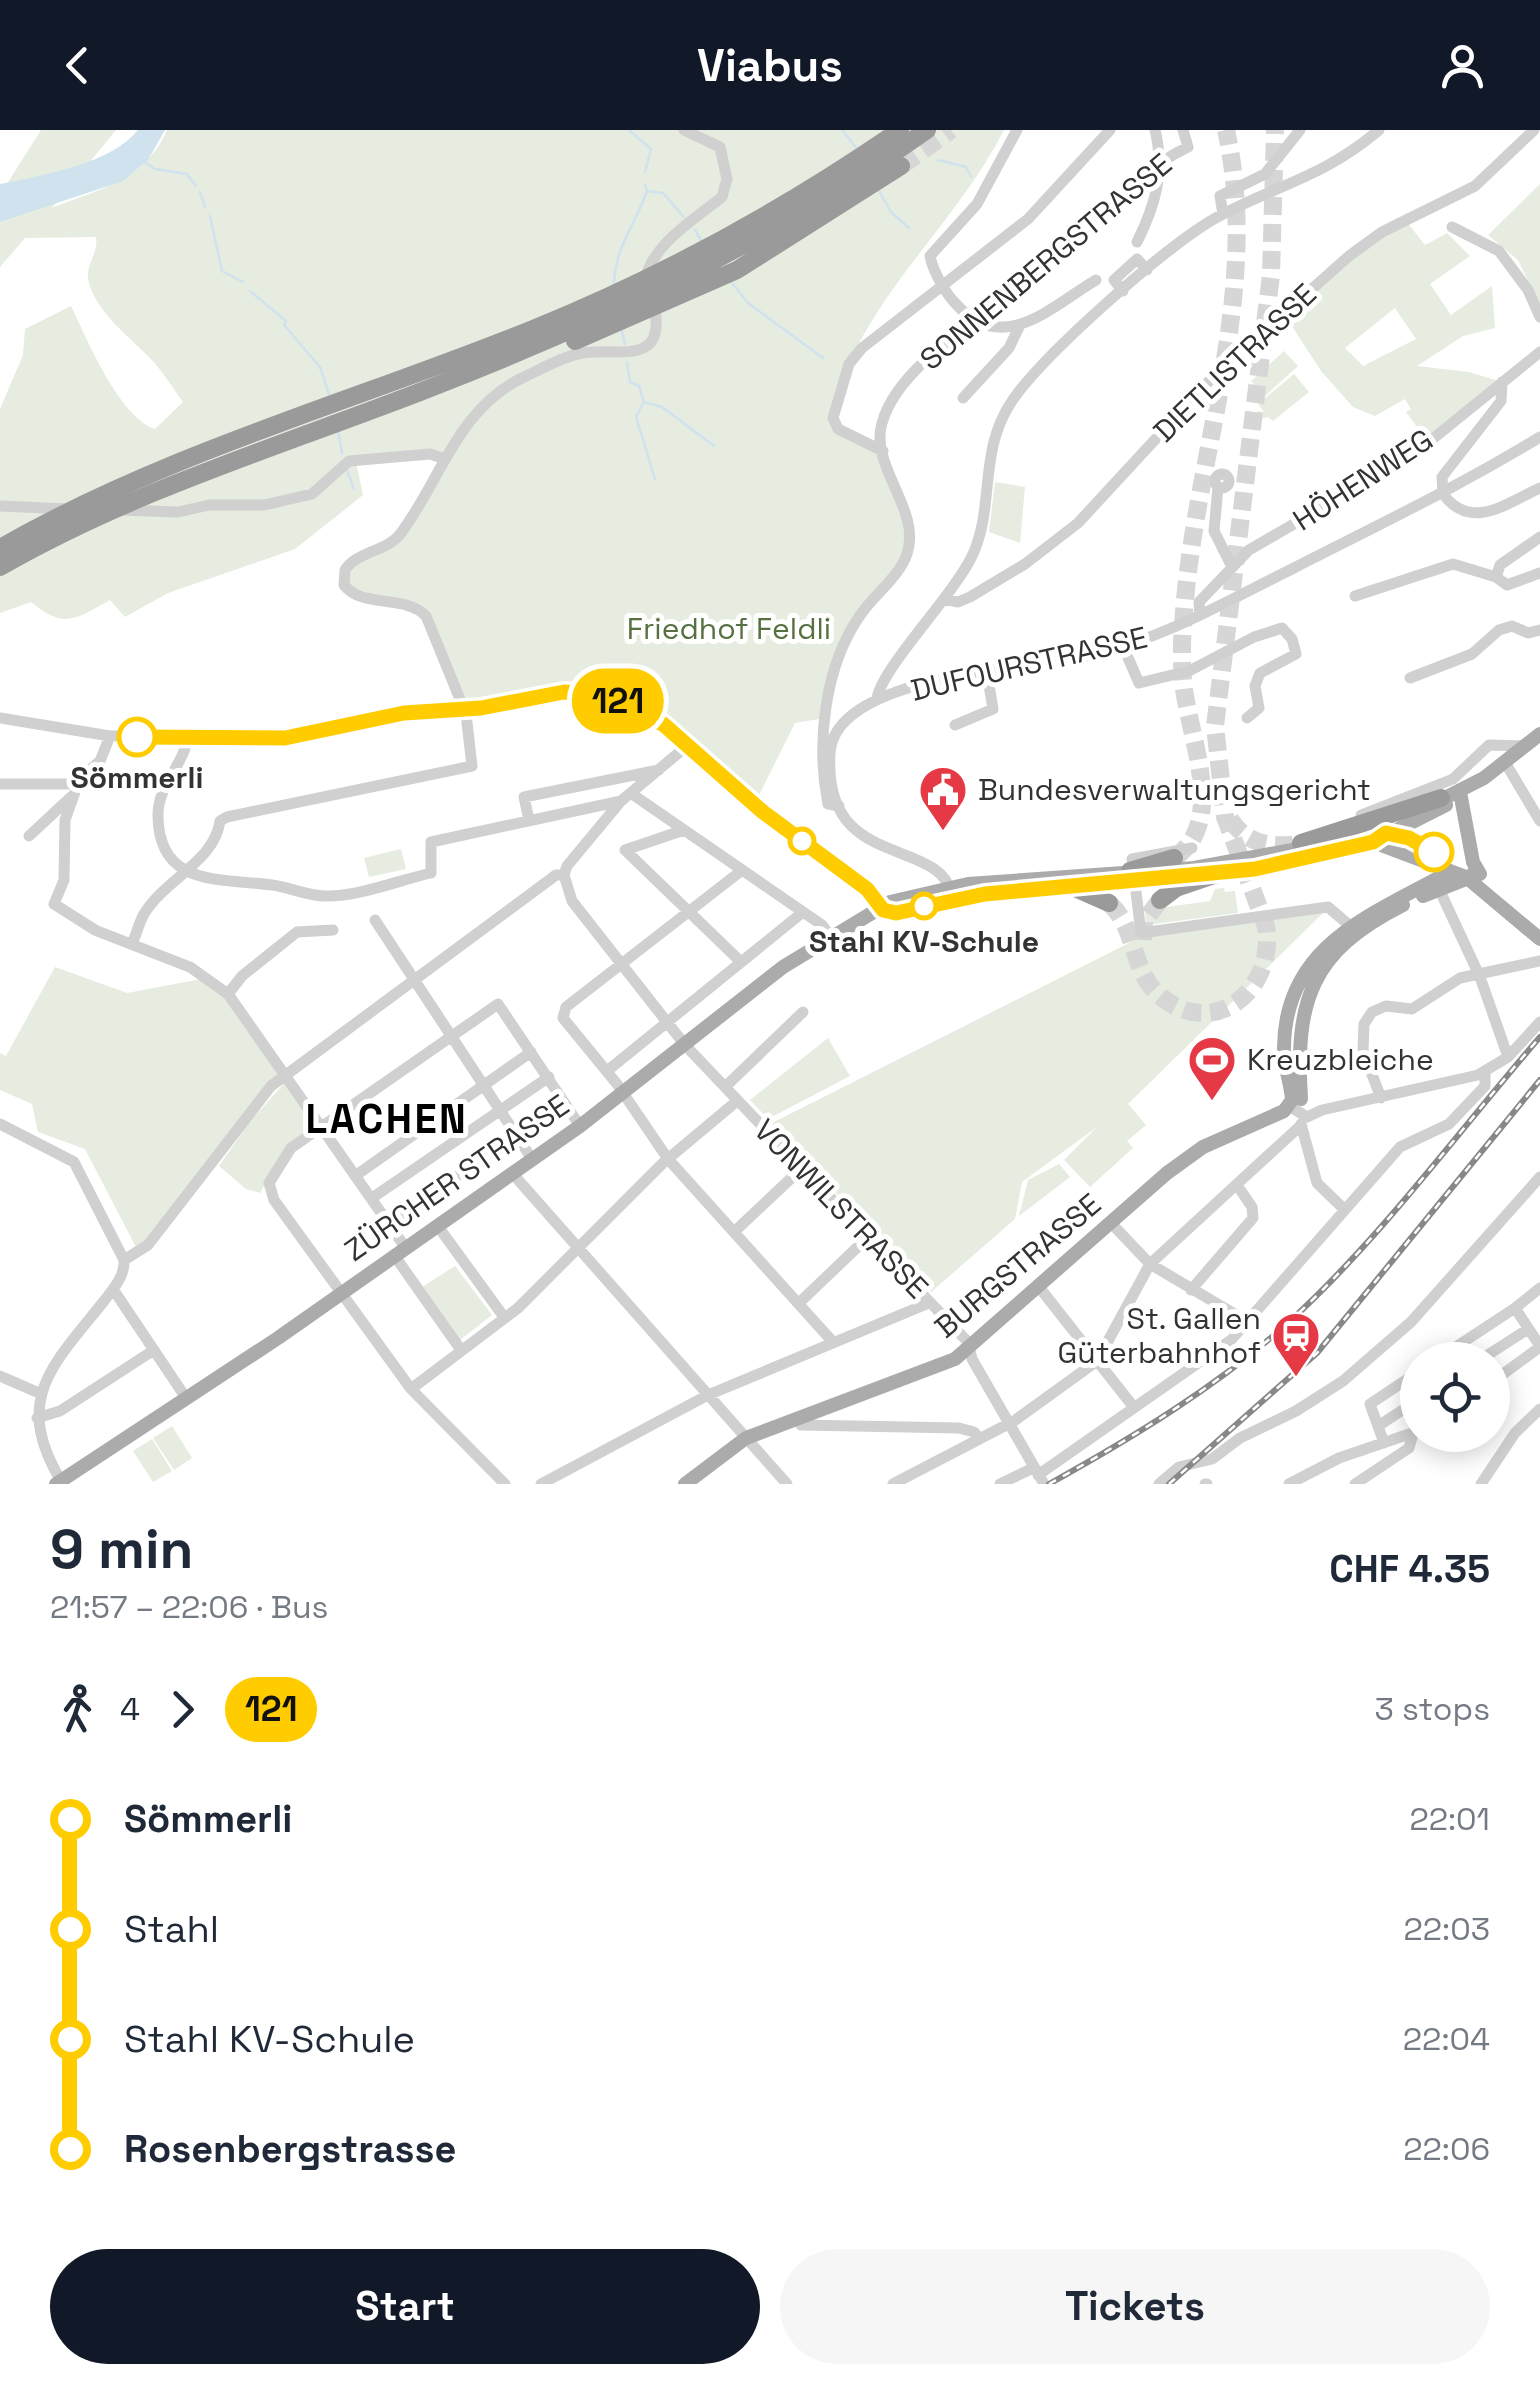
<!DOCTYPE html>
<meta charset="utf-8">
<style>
:root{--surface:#fff;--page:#f6f6f7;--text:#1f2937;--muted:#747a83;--accent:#111827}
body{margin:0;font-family:"Space Grotesk",sans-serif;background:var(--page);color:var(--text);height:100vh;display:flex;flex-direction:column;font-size:38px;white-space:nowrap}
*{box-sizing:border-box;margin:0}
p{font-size:32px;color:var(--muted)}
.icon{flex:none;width:55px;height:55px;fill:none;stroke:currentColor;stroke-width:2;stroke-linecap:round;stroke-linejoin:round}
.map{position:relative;height:1354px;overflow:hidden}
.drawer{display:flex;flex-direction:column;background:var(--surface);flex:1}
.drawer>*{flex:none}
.badge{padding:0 20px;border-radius:32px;font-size:35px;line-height:65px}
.fabs{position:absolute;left:1400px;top:1212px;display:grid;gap:20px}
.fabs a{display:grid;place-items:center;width:110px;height:110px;border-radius:50%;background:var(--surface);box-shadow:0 5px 25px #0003;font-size:50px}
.map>.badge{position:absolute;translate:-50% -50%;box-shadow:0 0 0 5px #fff}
.legs{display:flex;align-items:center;gap:15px;height:110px;padding:0 50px;font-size:32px}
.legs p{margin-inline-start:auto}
.overview{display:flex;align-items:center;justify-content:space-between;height:170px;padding:0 50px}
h1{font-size:55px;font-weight:600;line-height:75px}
.button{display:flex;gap:20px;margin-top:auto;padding:20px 50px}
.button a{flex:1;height:115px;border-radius:60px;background:var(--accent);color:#fff;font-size:40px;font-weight:600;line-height:115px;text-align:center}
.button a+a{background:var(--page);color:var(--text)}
ul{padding:0 50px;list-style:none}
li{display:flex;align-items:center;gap:35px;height:110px;font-size:38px}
li i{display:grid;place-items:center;width:15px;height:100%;margin:0 12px;background:currentColor}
li i::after{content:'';width:25px;height:25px;margin:-12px;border:8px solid;border-radius:50%;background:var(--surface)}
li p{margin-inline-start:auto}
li:first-child i{background:linear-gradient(#0000 50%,currentColor 0)}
li:last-child i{background:linear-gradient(currentColor 50%,#0000 0)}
header{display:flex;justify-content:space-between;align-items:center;height:130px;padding:0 50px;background:var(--accent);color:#fff;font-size:45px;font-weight:600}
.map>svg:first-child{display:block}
</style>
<header><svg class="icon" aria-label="back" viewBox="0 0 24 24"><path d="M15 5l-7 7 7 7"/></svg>Viabus<svg class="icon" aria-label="person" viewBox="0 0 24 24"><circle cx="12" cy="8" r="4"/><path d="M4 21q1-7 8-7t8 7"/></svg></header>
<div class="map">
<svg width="1540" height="1354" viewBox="0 0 1540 1354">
<rect width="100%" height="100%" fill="#fff"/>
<!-- green -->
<path fill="#e6ecdf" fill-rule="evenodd" d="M 41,0 L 116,0 L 52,78 C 99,59 145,51 167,0 L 1004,0 C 962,82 894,142 854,223 C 844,242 839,267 833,288 L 838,299 L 883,321 L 899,367 L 907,424 L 859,487 L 843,523 L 825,588 L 795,593 L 759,665 L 675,596 L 584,562 L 481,578 L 467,573 L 428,484 L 348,456 L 350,438 L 385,420 L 450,327 L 356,332 L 363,365 L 295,419 L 168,463 L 125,487 L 110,470 C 75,489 65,500 31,472 L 0,483 L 0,279 L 23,225 L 25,199 L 71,176 C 87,209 119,287 155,299 L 183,272 C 172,257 162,240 149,227 C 129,207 97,182 89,153 C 84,135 99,124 96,107 L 25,108 L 0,137 L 0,65 Z
M 1540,54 L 1540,176 L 1518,130 L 1488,105 Z
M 1406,91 L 1425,115 L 1447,103 L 1470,126 L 1430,154 L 1451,185 L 1492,156 L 1495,198 L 1463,206 L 1417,236 L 1469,242 L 1502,252 L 1428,312 L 1406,282 L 1411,279 L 1405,269 L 1375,286 L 1353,277 L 1321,241 L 1284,184 L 1349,126 ZM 1395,178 L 1416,209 L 1363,236 L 1345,218 Z
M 1284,221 L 1298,236 L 1265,266 L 1251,251 Z
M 1294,244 L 1309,262 L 1273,291 L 1268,287 L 1251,291 L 1258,281 L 1264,282 L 1258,274 Z
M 995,352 L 1025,357 L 1020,413 L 989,402 Z
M 401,719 L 406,739 L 369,747 L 364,728 Z
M 1224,758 L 1225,762 L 1235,761 L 1238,783 L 1146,795 L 1145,780 L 1210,771 L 1215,759 Z
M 1323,783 L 1128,974 L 1146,995 L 1127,1011 L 1133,1018 L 1090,1057 L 1064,1030 L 1097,997 L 1022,1052 L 1015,1089 L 931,1162 L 770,994 L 1139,808 Z
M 55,837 L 127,863 L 207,848 L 228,864 L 286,943 L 138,1121 L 85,1019 L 38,1002 L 32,974 L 0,960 L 0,923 L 6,926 Z
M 828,908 L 850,946 L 768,989 L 750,970 Z
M 286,951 L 315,997 L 277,1032 L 260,1063 L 246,1059 L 219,1036 L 249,993 Z
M 1059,1034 L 1070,1047 L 1019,1086 L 1028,1050 Z
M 455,1136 L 492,1185 L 460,1210 L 422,1157 Z
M 172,1296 L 192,1328 L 174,1340 L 153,1308 Z
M 152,1309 L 172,1341 L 153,1352 L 133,1321 Z"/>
<!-- water -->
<path fill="#cfe2ee" d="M 138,0 L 165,0 L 148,30 L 123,51 L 0,92 L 0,54 C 40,46 111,34 138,0 Z"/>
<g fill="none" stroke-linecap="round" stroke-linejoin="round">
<!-- stream -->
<path stroke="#cfe2ee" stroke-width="2.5" d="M 629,0 L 651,19 L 645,42
M 842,0 L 857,19
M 938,30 L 966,37 L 971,47
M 146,33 L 155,39 L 187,44 L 196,56
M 647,61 L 663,63 L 684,87
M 879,61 L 891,82 L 909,98
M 200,62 L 205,77
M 210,86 L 222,141 L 243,152
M 695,100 L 701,110
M 732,153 L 748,173 L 823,228
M 614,156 C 614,119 635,95 647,61 L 645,55
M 250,161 L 286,191 L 284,195 L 320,237 L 329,264
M 621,198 L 625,214
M 627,233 L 630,252 L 639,256 L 644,272 L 636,287 L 655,349
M 644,272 L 662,277 L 714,316
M 338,300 L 342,323
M 346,338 L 354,359"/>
<!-- highway-tunnel -->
<path stroke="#d6d6d6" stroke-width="18" stroke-dasharray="18 9" stroke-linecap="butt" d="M 901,36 L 951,0
M 1230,689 C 1246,714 1271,718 1299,714
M 1174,728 C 1229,692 1187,603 1183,550 C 1181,528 1182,504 1184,482 C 1196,320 1262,163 1226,0
M 1109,773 C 1138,799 1130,841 1160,866 C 1214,911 1276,860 1266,796 L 1225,687 L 1215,596 L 1271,145 L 1275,0
M 1143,810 L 1144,792 L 1160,770"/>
<!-- minor -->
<path stroke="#d0d0d0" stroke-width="11" d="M 1017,0 L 977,74 L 930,126 C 933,141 945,163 956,174 C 1003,227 1052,176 1096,150
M 1223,84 L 1220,66 L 1265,44 L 1300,0
M 1452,97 L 1499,121 L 1528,160 L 1540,187
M 1137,112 C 1156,74 1165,41 1155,0
M 645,153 C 648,117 696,88 722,67 L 727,49 L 720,17 L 684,0
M 1123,161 L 1114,150 L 1137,129 L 1147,140
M 963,268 L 1009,218 L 1020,195
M 883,321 L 838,299 L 833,288 L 849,234 L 862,218 L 1028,89 L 1110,0
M1215 351a7 7 0 1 1 14 0a7 7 0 1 1-14 0Z
M 1218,357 L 1214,401 L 1232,437
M 1443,364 L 1442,347 L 1501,271 L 1502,252
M 1443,364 C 1471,402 1507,373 1540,358
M 0,376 L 67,379
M 121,380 L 178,382 L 209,375 L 264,375 L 312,364 L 349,331 L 430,324 L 445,329
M 1496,447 L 1500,435 L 1540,407
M 1355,466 L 1453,434 L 1496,447 L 1507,455 L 1540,443
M 944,469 L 958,472 L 970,467 L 1025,434 L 1078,393 L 1211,249 L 1349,126 L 1382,102 L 1475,56 L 1534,0
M 1200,485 L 1199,472 L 1249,420 L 1414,324 L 1540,222
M 1123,516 L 1139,553 L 1189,541 L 1254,507 L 1282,498 L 1292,509 L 1296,524 L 1260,543 L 1255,556 L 1259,578 L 1247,588
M 1410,548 L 1472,524 L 1499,500 L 1512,496 L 1528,503 L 1540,500
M 877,568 C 883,536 955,464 973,424 C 995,375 978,321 1012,271 C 1043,225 1165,117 1214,89 C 1275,55 1321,49 1379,0
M 0,588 L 110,606 L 193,604 L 270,609 L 404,583 L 481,578 L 573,561 L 594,563 L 663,594 L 763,683 L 867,759 L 883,780
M 955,595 L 993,579 L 986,537
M 188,604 C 186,633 159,653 158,683 C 157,758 221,748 272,755 C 289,757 307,766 325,766 C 358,767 399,750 431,743 L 431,712 L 621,671
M 688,615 L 621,671 L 567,736 L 564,745 L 572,771 L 685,915 L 968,1212 L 972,1229 L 1044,1354
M 1506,634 L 1540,691
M 0,654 L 73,654 L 100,631 L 110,606
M 75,662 L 65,690 L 64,750 L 54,774 L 95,800 L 190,837 L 228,864 L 405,1117
M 632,664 L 822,795 L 831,807
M 839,676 L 828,674 C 816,614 824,536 861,484 C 875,464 899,447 907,424 C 922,380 869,336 882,293 C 901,226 1003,180 1051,135 C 1096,93 1131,44 1188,17 L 1183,0
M 1361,685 L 1453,649 L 1489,615 L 1527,616
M 529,690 L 524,667 L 659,640
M 684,700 L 625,720 L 741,832
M 29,706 L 72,666
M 1192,718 L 1132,729 L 1141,803 L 1328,777 L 1355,800
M 741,741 L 566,877 L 563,888 L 617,954 L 668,1029 L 832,1211
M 1439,759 L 1480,847 L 1508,927
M 952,764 C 937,705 823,742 830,623 C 835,544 1033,538 1091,525 C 1163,509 1227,471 1292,439 C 1376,396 1460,356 1540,307
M 375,790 L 532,1029
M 132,814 C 136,805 139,793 144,784 C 165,749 215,731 220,691 L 227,687 L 472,636 L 466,584 L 426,486 C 405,464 363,479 344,455 L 345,440 C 357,421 387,422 401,403 C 441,349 458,279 522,248 C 540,240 559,228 578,224 C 614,215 668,241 654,174
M 228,864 L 242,846 L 297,802 L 333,800
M 607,941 L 803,782
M 725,957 L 803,882
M 1381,968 L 1363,921 L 1364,894 L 1372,882 L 1386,876 L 1412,879 L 1460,848 L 1540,831
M 1289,976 L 1307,987 L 1322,980 L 1478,945 L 1508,927 L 1540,892
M 0,994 L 74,1032 L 124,1130
M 1301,994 L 1317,1053 L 1345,1080
M 512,1043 L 787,1354
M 355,1046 L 531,922
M 372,1068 L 549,947
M 1111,1093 L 1150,1134 L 1248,1192
M 390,1095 L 517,1003
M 437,1095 L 504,1187
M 734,1102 L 802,1038
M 394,1125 L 461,1220
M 124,1130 L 148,1115 L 271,956 L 556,745 L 564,745
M 1039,1157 L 1132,1275
M 1540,1158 L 1515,1178 L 1540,1216
M 113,1159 L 186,1268
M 1191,1160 L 1253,1088 L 1252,1077 L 1237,1055
M 799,1173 L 868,1107
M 1436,1230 L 1515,1178
M 1480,1230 L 1528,1199
M 0,1246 L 39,1263
M 1492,1252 L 1540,1217
M 411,1259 L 518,1178 L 663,1033 L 737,971
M 37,1288 L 60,1281 L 154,1220
M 799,1288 L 801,1295 L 959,1298 L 974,1302 L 979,1308
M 1378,1296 L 1418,1270
M 1384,1313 L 1370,1274 L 1418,1242
M 1038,1345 L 1231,1210 L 1400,1017 L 1449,994 L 1485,956 L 1485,942
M 61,1351 C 12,1269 53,1235 104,1171 C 114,1158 125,1146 124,1130
M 505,1354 L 411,1259 L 274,1070 L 269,1053 L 291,1018 L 498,874 L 580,996
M 541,1354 L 708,1265 L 929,1173
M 893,1354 L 1014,1291 L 1097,1231 L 1150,1134 L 1299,997
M 1000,1354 L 1033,1338
M 1159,1354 L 1179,1337 L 1212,1329 L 1240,1308 L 1296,1281 L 1343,1251 L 1411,1192 L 1540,1047
M 1205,1354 L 1207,1354
M 1289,1354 L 1339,1328 L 1418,1301
M 1355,1354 L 1409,1318 L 1413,1303
M 1481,1354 L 1515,1303 L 1540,1279"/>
<!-- major -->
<path stroke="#ababab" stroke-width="14" d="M 1460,662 L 1473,732 L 1480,744
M 1433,674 L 1484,648 L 1540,604
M 1373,712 L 1466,747 L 1540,809
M 1284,733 L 1373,712 L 1446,675
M 1423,766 L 1471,747 L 1476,739
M 883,780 L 896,783 L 985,764 L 1159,750
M 1301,969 C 1295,871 1310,822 1403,775
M 56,1354 L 278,1208 L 580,996 L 783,837 L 890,772 L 968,754 L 1194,738 L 1314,716
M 685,1354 L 746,1308 L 955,1229 L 1167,1043 L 1203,1017 L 1284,981 L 1292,970 C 1291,952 1283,935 1284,917 C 1285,814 1374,784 1449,742"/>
<!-- highway -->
<path stroke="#9a9a9a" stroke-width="18" d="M 575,211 L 737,140 L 901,36
M 0,418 C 168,322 355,271 533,199 C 664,146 784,80 900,0
M 0,437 C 136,359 281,316 425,260 C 604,191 771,111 927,0
M 1301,713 L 1441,668
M 1130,741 L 1174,728
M 1075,758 L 1109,773
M 1160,770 L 1176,758 L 1217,744"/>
<!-- rail casing -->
<g stroke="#888" stroke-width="6">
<path id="rail" d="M 1049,1354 C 1132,1308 1218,1256 1289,1192 C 1381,1108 1458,1002 1540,907
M 1169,1354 L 1317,1223 L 1540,950"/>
</g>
<!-- rail -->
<use href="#rail" stroke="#fff" stroke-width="2.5" stroke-dasharray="8" stroke-linecap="butt"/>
</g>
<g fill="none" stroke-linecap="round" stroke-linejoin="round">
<!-- line-1 casing -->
<g stroke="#fff" stroke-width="22">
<path id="line-1" d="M 137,607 L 285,608 L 404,583 L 481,578 L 564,562 L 594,564 L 663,594 L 763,682 L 867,759 L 883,780 L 896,783 L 985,764 L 1255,739 L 1373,712 L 1386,703 L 1409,708 L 1434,722"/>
</g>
<!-- line-1 -->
<use href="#line-1" stroke="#fc0" stroke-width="15"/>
</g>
<!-- icons -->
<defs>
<g id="civic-pin" transform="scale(2.5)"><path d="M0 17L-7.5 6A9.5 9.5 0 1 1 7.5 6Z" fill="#e63946" stroke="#fff"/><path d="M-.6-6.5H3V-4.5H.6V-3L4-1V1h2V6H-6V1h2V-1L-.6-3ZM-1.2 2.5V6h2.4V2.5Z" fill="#fff"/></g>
<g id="stadium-pin" transform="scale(2.5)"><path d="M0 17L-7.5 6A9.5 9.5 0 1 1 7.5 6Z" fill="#e63946" stroke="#fff"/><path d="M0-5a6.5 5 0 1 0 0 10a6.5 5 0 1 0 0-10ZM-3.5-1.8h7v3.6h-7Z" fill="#fff"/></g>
<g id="station-pin" transform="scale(2.5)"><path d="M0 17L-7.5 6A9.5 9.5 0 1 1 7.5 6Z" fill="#e63946" stroke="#fff"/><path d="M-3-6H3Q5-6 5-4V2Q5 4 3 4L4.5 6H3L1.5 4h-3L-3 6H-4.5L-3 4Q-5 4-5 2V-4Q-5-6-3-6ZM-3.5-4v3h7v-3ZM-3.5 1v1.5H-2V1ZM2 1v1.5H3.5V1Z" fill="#fff"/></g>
</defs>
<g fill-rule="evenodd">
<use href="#civic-pin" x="943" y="660"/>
<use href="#stadium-pin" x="1212" y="930"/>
<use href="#station-pin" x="1296" y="1206"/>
</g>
<!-- markers -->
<g fill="#fff" stroke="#fc0" stroke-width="5">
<circle cx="137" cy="607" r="18"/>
<circle cx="802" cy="711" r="12"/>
<circle cx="1434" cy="722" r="18"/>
<circle cx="924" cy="776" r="12"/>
</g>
<g text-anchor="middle" stroke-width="10" stroke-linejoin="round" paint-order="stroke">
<!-- street labels -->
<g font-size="30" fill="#333" stroke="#fff">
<text transform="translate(1046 132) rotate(-40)" y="10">SONNENBERGSTRASSE</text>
<text transform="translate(1235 233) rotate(-44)" y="10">DIETLISTRASSE</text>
<text transform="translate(1363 350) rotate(-33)" y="10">HÖHENWEG</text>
<text transform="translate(1029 534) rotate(-13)" y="10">DUFOURSTRASSE</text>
<text transform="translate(457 1048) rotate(-35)" y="10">ZÜRCHER STRASSE</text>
<text transform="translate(841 1079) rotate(46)" y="10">VONWILSTRASSE</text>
<text transform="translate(1018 1136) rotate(-40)" y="10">BURGSTRASSE</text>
</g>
<!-- park labels -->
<g font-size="30" fill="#56703f" stroke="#fff">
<text x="729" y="509">Friedhof Feldli</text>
</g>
<!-- stop labels -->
<g font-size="30" font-weight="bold" fill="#333" stroke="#fff">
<text x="137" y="658">Sömmerli</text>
<text x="924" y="822">Stahl KV-Schule</text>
</g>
<!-- poi labels -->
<g font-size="30" fill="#333" stroke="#fff" text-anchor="start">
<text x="978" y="670">Bundesverwaltungsgericht</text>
<text x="1247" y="940">Kreuzbleiche</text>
<text x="1261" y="1199" text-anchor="end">St. Gallen<tspan x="1261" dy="34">Güterbahnhof</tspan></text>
</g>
<!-- district labels -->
<g font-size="40" font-weight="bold" letter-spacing="2.5" fill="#000" stroke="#fff">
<text x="387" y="1003">LACHEN</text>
</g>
</g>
</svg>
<div class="fabs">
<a><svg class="icon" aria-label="locate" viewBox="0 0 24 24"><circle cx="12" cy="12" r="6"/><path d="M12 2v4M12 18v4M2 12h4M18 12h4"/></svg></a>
</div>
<b class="badge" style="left:618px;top:571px;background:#fc0;color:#111">121</b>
</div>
<section class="drawer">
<div class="overview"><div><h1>9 min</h1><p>21:57 – 22:06 · Bus</p></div><b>CHF 4.35</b></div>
<div class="legs"><svg class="icon" aria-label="walk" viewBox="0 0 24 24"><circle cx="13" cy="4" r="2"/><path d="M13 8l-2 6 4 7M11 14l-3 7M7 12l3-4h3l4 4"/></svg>4<svg class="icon" aria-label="forward" viewBox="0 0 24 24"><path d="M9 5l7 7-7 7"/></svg><b class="badge" style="background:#fc0;color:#111">121</b><p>3 stops</p></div>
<ul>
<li><i style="color:#fc0"></i><b>Sömmerli</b><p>22:01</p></li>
<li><i style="color:#fc0"></i><span>Stahl</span><p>22:03</p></li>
<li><i style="color:#fc0"></i><span>Stahl KV-Schule</span><p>22:04</p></li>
<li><i style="color:#fc0"></i><b>Rosenbergstrasse</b><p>22:06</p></li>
</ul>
<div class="button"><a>Start</a><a>Tickets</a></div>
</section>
